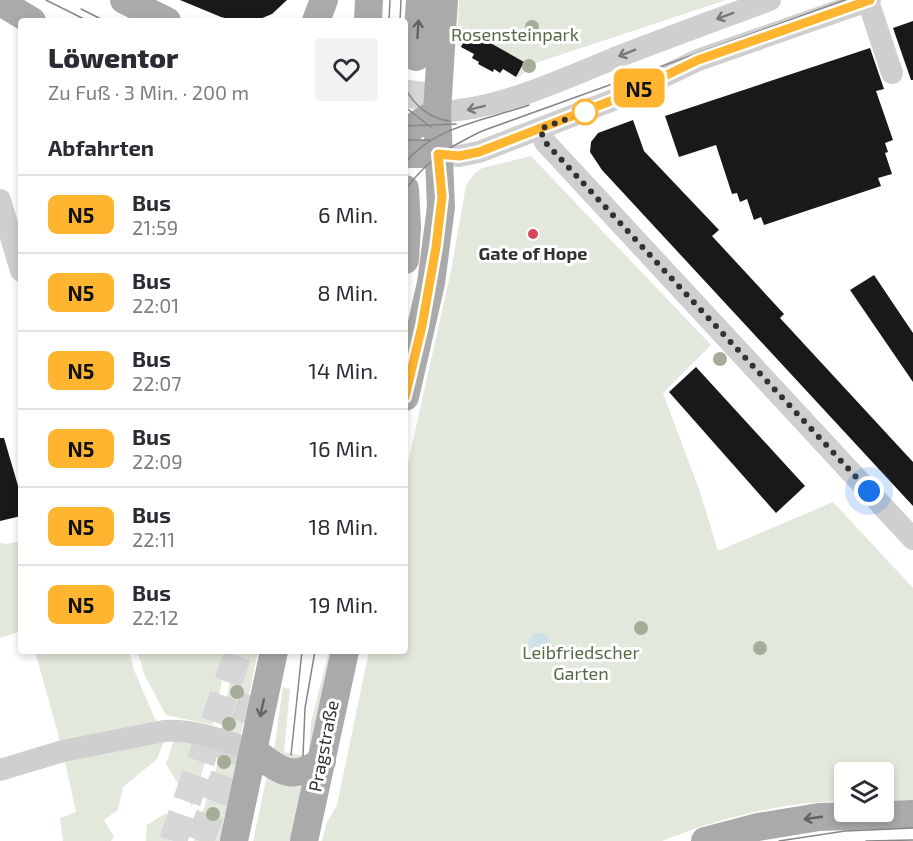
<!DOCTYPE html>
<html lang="de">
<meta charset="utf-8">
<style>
:root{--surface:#fff;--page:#f2f2f3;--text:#2b2b33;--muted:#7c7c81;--line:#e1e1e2}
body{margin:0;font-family:"Exo 2",sans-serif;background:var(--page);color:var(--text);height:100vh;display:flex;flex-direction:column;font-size:22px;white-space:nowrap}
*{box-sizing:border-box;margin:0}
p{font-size:20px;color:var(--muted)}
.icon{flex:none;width:33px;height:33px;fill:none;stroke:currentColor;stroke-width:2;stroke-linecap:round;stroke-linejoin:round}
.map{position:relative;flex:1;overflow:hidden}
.sheet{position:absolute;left:18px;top:18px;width:390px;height:636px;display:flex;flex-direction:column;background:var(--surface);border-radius:6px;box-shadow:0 3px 9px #0003}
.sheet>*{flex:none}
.badge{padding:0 12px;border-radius:9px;font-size:21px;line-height:39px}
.fabs{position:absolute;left:834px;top:762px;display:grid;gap:12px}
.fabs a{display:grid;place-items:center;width:60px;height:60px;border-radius:6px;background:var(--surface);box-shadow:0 3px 9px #0003;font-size:30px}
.you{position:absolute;width:30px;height:30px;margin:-15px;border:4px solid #fff;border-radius:50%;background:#1a73e8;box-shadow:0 0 0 9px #1a73e833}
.map>.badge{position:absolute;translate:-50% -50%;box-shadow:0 0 0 3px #fff}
h2{padding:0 30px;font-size:22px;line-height:54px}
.round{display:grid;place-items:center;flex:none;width:63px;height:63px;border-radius:6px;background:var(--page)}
.overview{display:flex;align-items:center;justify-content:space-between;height:102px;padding:0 30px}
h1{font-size:28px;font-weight:800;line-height:45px}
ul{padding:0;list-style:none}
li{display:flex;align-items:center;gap:18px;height:78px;padding:0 30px;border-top:2px solid var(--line)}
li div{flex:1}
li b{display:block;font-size:22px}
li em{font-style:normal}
li .badge{min-width:66px;font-weight:700;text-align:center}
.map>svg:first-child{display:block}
</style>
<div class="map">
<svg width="913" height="841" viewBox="0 0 913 841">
<rect width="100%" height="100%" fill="#fff"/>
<!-- green -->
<path fill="#e3e8dc" d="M 459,0 L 726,0 L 536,63 L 519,77 L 457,44 Z
M 531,156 L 711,345 L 663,393 L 700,492 L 718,551 L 833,502 L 913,588 L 913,800 L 884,800 L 884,772 L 844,772 L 844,801 C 782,802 719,818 662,841 L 322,841 L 327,822 L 337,805 L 369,651 L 405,651 L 405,476 L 451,271 L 466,185 L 475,173 L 482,168 Z
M 21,541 L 21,631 L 0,638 L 0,543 L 7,544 Z
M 35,651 L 129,651 L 134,670 L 159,728 L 62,748 Z
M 137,651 L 228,651 L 213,725 L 166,715 L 145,676 Z
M 235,651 L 258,651 L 241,734 L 221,732 Z
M 329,651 L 334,651 L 316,746 L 301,765 L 274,750 L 283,687 L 290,689 L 284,752 L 305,756 L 309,751 L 311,722 Z
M 167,734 L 157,759 L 123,787 L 118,810 L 104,820 L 114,837 L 111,841 L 63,841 L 60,818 L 76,812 L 64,757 Z
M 174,739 L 209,748 L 192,807 L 166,764 Z
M 221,752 L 237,757 L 224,841 L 194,841 Z
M 267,775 L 302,782 L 295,841 L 253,841 Z
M 166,813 L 174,831 L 171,841 L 146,841 L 147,825 Z"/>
<!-- water -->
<path fill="#cee0e9" d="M528 644a11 11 0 1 1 22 0a11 11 0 1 1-22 0Z"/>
<!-- building -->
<path fill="#191919" d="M 180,0 L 287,0 L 272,14 L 255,21 L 237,21 L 221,17 Z
M 913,21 L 913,80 L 911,80 L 893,28 Z
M 469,31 L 524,62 L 516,77 L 503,69 L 500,73 L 494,69 L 493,72 L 478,64 L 479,62 L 472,58 L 474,54 L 461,47 Z
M 870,48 L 884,89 L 876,91 L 893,140 L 885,143 L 888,152 L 885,153 L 892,174 L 878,178 L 881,186 L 764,225 L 761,217 L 754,220 L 747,199 L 740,202 L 737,193 L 732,194 L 716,145 L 679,157 L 665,116 Z
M 633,120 L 644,151 L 719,230 L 712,236 L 784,314 L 780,318 L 913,462 L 913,506 L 602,170 L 590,152 L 591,142 L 598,133 Z
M 874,275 L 913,333 L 913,382 L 850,290 Z
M 696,367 L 805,486 L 776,513 L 669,392 Z
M 0,438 L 4,438 L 21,496 L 21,516 L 0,521 Z"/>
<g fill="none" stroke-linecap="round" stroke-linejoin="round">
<!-- major-tunnel -->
<path stroke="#d6d6d6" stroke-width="28" stroke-dasharray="28 14" stroke-linecap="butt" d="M 405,150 L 416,57
M 173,841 L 239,651
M 200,841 L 258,686"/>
<!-- minor -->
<path stroke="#cfcfcf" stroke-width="22" d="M 868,1 L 892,73
M 437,112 C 498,110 559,81 615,58 C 666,38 718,19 770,0
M 540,129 L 545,142 L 913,539
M 438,154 L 459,156 L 479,152 L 621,97 L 698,60 L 870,0
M 0,200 L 21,271
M 0,770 L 63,751 L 164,731 C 194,729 225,741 253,750"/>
<!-- major -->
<path stroke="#aaa" stroke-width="28" d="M 124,0 L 167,21
M 0,2 L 32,21
M 316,21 L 324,0
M 368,21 L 369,0
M 416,57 L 420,0
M 405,132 L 437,112
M 405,154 L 438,154
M 405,189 L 407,227 L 405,260
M 405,397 L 431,283 L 441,207 L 437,112 L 444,0
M 253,750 C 278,770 292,783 322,761
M 234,841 L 274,651
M 304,841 L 345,651
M 705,841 L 758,827 L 819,817 L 913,814"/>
<!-- tram -->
<path stroke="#878787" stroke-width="1.5" d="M 46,0 L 88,21
M 81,9 L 105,21
M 389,21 L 390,0
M 400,21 L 401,0
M 405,88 C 414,105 430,119 450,121
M 405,107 L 431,127
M 405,126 L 456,124
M 405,140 L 432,140
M 405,163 C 434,126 487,120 529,105
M 405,190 C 427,160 449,147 482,131 L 845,0
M 291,755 L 302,651
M 303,756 L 305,708 L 315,651
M 779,841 L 845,831 L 913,828
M 866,841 L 913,840"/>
</g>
<!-- trees -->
<g fill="#a3ad98">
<circle cx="532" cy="27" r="7"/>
<circle cx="529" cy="66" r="7"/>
<circle cx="720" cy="359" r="7"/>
<circle cx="641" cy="628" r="7"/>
<circle cx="760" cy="648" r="7"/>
<circle cx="237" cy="692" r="7"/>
<circle cx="229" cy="724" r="7"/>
<circle cx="224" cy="762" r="7"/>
<circle cx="213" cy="814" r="7"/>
</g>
<!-- one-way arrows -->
<defs><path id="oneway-shaft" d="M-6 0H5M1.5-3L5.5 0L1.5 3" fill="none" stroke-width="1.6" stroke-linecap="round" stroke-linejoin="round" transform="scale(1.5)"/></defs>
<g stroke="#797979">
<use href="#oneway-shaft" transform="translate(725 16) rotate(160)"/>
<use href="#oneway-shaft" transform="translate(627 53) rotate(158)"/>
<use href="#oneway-shaft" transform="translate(476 108) rotate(166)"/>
</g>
<g stroke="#626262">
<use href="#oneway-shaft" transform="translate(418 29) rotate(-86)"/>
<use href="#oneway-shaft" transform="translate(262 708) rotate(102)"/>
<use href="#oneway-shaft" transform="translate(813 818) rotate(172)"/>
</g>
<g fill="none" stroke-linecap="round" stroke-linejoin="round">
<!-- line casing -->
<g stroke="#fff" stroke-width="14">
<path id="line" d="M 405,397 L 422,326 L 436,247 L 442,197 L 438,154 L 459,156 L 479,152 L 621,97 L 698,60 L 870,0"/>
</g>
<!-- line -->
<use href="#line" stroke="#ffb530" stroke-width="9"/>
<!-- walk -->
<path stroke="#323232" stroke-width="6" stroke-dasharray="0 10.8" d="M 585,112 L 540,129 L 545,142 L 869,491"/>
</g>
<!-- markers -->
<circle fill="#fff" stroke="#ffb530" stroke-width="3" cx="585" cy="112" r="12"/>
<circle fill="#d54859" stroke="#fff" stroke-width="2" cx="533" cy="234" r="6"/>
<g text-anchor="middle" stroke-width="6" stroke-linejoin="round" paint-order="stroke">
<!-- park labels -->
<g font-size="18" fill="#576a43" stroke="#fff">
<text x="515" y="41">Rosensteinpark</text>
<text x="581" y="659">Leibfriedscher<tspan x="581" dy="21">Garten</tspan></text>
</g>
<!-- poi labels -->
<g font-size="18" font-weight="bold" fill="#323232" stroke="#fff">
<text x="533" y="260">Gate of Hope</text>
</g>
<!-- street labels -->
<g font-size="18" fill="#323232" stroke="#fff">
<text transform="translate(324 746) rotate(-79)" y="6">Pragstraße</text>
</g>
</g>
</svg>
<div class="fabs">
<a><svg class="icon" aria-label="layers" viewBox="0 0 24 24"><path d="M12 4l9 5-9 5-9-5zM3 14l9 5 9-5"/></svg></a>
</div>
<div class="you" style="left:869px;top:491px"></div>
<b class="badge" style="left:639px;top:88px;background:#ffb530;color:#111">N5</b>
<section class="sheet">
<div class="overview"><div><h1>Löwentor</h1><p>Zu Fuß · 3 Min. · 200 m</p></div><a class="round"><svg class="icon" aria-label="heart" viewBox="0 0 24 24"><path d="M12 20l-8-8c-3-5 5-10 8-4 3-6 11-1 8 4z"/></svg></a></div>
<h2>Abfahrten</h2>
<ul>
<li><span class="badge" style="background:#ffb530;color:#111">N5</span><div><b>Bus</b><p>21:59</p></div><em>6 Min.</em></li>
<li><span class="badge" style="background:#ffb530;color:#111">N5</span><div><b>Bus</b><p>22:01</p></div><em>8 Min.</em></li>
<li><span class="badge" style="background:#ffb530;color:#111">N5</span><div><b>Bus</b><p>22:07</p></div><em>14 Min.</em></li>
<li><span class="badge" style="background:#ffb530;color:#111">N5</span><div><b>Bus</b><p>22:09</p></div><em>16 Min.</em></li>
<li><span class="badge" style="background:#ffb530;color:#111">N5</span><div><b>Bus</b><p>22:11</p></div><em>18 Min.</em></li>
<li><span class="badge" style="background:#ffb530;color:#111">N5</span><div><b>Bus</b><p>22:12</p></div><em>19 Min.</em></li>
</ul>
</section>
</div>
